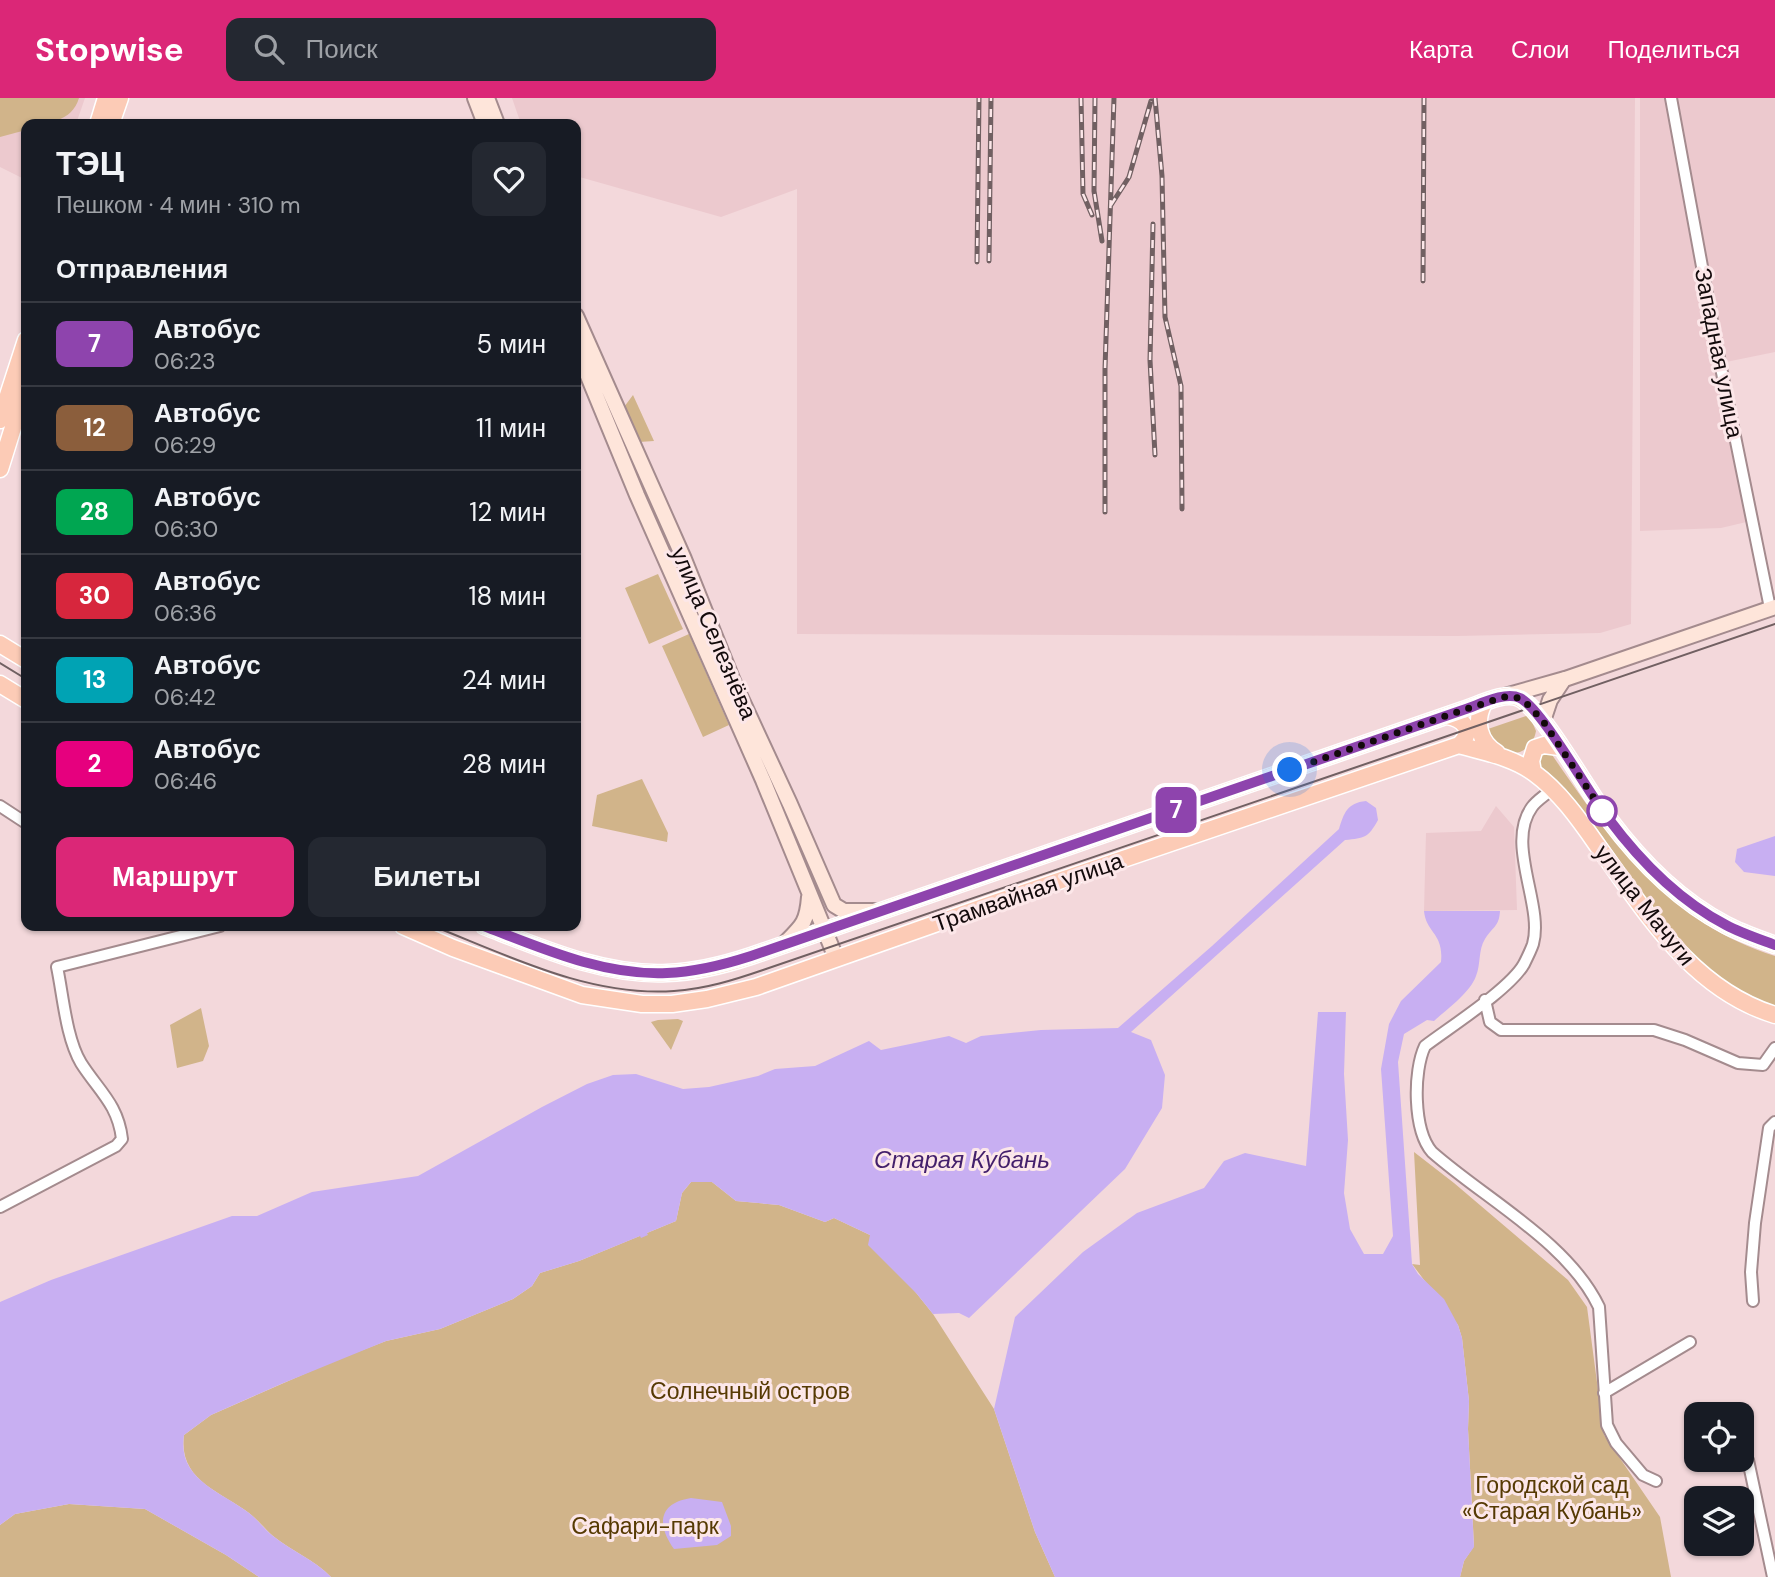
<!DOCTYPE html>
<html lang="ru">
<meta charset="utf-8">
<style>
:root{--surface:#171b24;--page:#242831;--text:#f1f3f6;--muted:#9ea1a6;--line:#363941;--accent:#db2777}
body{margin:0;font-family:"DM Sans",sans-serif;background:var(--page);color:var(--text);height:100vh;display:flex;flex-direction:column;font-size:26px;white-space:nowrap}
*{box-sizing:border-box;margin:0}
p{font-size:23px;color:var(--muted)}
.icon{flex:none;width:38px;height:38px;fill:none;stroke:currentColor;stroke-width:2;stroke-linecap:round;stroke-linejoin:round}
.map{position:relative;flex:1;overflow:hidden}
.sheet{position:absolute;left:21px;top:21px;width:560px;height:812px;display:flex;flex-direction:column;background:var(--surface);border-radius:14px;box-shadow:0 2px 5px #0004}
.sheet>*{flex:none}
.badge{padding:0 14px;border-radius:10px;font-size:24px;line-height:46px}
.buttons{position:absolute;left:1684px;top:1304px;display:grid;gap:14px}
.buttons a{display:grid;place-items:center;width:70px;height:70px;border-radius:14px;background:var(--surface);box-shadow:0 2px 5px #0004;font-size:35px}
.you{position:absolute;width:35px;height:35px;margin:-18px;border:5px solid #fff;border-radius:50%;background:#1a73e8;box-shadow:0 0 0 10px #1a73e833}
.map>.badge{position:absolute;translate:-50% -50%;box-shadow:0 0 0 4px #fff}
h2{padding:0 35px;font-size:26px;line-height:63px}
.round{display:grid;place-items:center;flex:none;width:74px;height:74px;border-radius:14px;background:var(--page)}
.headline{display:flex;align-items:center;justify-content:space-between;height:119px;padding:0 35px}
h1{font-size:33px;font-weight:700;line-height:52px}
.action{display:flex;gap:14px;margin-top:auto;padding:14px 35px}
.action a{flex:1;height:80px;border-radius:14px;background:var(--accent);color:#fff;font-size:28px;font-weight:700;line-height:80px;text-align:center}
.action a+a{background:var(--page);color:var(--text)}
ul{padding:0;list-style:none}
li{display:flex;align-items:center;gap:21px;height:84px;padding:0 35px;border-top:2px solid var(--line)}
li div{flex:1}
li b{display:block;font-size:26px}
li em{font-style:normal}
li .badge{min-width:77px;font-weight:700;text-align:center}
header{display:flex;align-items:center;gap:42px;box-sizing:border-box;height:98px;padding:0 35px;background:var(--accent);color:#fff}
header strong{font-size:33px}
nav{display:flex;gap:38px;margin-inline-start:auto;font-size:24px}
.search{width:490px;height:63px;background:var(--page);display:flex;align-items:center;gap:18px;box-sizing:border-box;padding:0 24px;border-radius:14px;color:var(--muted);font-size:26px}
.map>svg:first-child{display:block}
</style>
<header>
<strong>Stopwise</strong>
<div class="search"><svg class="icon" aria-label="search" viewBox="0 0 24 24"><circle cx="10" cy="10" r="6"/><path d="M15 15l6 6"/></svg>Поиск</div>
<nav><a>Карта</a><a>Слои</a><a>Поделиться</a></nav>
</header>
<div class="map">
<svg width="1775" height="1479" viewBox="0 0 1775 1479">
<rect width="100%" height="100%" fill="#f3d8db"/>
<!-- built -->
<path fill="#ecc9ce" d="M 0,0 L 85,0 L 76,26 L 26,26 L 26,82 L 0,69 Z
M 512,0 L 1635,0 L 1631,526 L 1600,535 L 1457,538 L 797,536 L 797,91 L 721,119 L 576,78 L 576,26 L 521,26 Z
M 1640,0 L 1775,0 L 1775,254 L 1726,264 L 1759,421 L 1721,430 L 1640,433 Z
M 1496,708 L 1514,729 L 1517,812 L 1424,813 L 1426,735 L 1481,733 Z"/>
<!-- green -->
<path fill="#d1b48a" d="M 0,0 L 79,0 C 72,24 47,26 26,26 L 26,32 L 0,39 Z
M 633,297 L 654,343 L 639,344 L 624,309 Z
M 658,476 L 683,531 L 649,546 L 625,490 Z
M 689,536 L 729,627 L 703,639 L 662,548 Z
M 1529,617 L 1536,633 C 1533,651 1515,662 1499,650 C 1493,646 1489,637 1485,632 Z
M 1548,651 C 1610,741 1665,823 1775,858 L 1775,911 C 1748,899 1718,884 1697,863 C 1660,826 1631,778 1600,735 C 1581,709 1562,683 1535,664 Z
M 642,681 L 668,735 L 667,744 L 592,728 L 597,697 Z
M 201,910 L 209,948 L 203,963 L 177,970 L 170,927 Z
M 678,921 L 683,923 L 671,952 L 651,924 L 658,922 Z
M 1414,1054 L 1454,1085 L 1568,1182 L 1587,1209 L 1604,1337 L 1660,1419 L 1671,1479 L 1460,1479 L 1464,1463 L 1474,1448 L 1468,1331 L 1469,1303 L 1462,1240 L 1458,1227 L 1412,1166 L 1420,1167 Z
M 691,1084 L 712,1084 L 736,1103 L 779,1107 L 825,1124 L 834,1120 L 870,1137 L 933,1216 L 994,1311 L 1035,1434 L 1055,1479 L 331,1479 C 315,1462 291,1453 273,1438 C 265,1431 258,1422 249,1415 C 220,1393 178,1382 184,1337 L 211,1317 L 334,1263 L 386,1243 L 440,1231 L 513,1201 L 532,1188 L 540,1175 L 579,1163 L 676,1123 L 682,1095 Z
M 69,1406 L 145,1411 L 226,1457 L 259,1479 L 0,1479 L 0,1427 L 15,1416 Z"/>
<!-- water -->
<path fill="#c8aff2" d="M 1366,703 L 1376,710 L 1378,722 C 1368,740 1365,740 1345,742 L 1131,934 L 1151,942 L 1165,977 L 1162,1010 L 1125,1071 L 969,1220 L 959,1215 L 933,1216 L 917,1196 L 868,1147 L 870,1137 L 834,1120 L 825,1124 L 779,1107 L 736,1103 L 712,1084 L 691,1084 L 682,1095 L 676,1123 L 647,1135 L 648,1137 L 641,1140 L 640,1138 L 579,1163 L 540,1175 L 532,1188 L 513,1201 L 440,1231 L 386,1243 L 281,1286 L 211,1317 L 184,1337 C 177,1381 220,1393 249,1415 C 258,1422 264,1431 273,1438 C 291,1453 315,1462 331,1479 L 259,1479 L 226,1457 L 145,1411 L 69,1406 L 15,1416 L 0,1427 L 0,1204 L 51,1182 L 232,1118 L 257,1118 L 312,1094 L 418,1078 L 542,1009 L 587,986 L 613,977 L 636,976 L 683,991 L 709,989 L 758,978 L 775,971 L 815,968 L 869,943 L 881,952 L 949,938 L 966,945 L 981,938 L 1041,932 L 1118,930 L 1212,848 L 1339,731 C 1344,715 1347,705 1366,703 Z
M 1775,738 L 1775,778 L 1744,774 L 1735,764 L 1737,751 Z
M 1424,813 L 1500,813 C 1499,829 1493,828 1485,841 C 1478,852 1481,866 1476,878 C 1470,895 1447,911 1434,923 L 1427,922 L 1404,936 L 1398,964 L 1412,1166 L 1418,1176 L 1444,1201 L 1458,1227 L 1462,1240 L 1469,1303 L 1468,1331 L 1474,1449 L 1464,1463 L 1460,1479 L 1055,1479 L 1035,1434 L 994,1311 L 1015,1219 L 1083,1154 L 1137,1115 L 1204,1090 L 1224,1063 L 1245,1055 L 1306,1068 L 1318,914 L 1346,914 L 1344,976 L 1348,1042 L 1344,1095 L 1350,1131 L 1364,1156 L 1383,1156 L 1393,1138 L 1381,971 L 1389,926 L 1401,903 L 1441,864 C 1444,835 1426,835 1424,813 Z
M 691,1400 L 722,1404 L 731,1428 L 731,1438 L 717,1447 L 674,1451 C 656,1426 659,1405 691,1400 Z"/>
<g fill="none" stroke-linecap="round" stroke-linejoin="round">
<!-- street casing -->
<g stroke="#a48b8e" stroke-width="14">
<path id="street" d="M 1671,0 L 1717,250 L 1770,510
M 1552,691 C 1546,697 1537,702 1532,709 C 1505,746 1544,807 1533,846 C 1531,852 1527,860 1524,866 C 1510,891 1450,929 1425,948 C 1413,973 1413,1032 1432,1054 C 1485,1101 1568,1144 1599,1209 L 1607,1327 L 1616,1345 L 1643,1377 L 1656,1383
M 0,708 L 26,725
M 1485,902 L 1490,924 L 1501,932 L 1654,932 L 1685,942 L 1738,965 L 1763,967 L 1775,950
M 0,1109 L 116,1048 L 122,1041 C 118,1006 98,992 81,965 C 66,940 63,897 57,869 L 220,828
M 1753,1203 L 1751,1174 L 1755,1125 L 1769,1030 L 1775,1024
M 1604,1295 L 1690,1244
M 1748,1362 L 1773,1479"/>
</g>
<!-- secondary casing -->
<g stroke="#a48b8e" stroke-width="18">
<path id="secondary" d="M 475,0 L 485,26
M 487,0 L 497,26
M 576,218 L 684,461 L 733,583 L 790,706 L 834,807 L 844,813 L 874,813
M 576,249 L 637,397 L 763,682 L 836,860
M 1505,598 L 1565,581 L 1775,509
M 1543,623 L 1550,602 L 1564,581
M 784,846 C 802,828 807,825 809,799"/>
</g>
<!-- primary casing -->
<g stroke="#fff" stroke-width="19">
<path id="primary" d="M 98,26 L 106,0
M 111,26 L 120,0
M 0,322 L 26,242
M 0,371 L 26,288
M 0,546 L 26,562
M 0,586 L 26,602
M 1484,605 C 1474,624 1479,644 1497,655
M 1459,647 C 1484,654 1512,659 1534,675 C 1559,693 1579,721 1597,747 C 1646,814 1691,891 1775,917
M 1533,674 L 1531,663 L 1535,650 L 1544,647 L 1559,649
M 403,828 L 453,850 L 582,897 L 642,906 L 672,906 L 707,901 L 756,889 L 997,804 L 1459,647 C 1475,633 1464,621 1447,618
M 484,828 C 541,850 604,878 667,875 C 696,874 724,867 751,858 L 1463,612 C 1479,607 1504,593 1519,600 C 1543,611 1589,696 1608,720 C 1640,763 1678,802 1726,827 C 1741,835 1759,841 1775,847"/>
</g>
<!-- street -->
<use href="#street" stroke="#fff" stroke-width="10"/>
<!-- secondary -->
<use href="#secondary" stroke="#fee5da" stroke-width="14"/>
<!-- primary -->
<use href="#primary" stroke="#fccbb6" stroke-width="16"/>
<!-- tram -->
<path stroke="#716062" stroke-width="2" d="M 0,565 L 26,581
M 433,828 C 509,858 590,899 674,893 C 705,891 734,882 763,872 L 1775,526"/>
<!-- rail casing -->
<g stroke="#716062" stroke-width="5">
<path id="rail" d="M 1081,0 L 1083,96 L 1092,117
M 1095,0 L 1094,93 L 1102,143
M 1155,0 L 1162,78 L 1165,219 L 1181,288 L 1182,411
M 1111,107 L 1129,79 L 1151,3
M 1153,126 L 1150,262 L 1155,357
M 989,163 L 991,0
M 977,164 L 979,0
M 1423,183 L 1424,0
M 1105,414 L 1105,271 L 1114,0"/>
</g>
<!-- rail -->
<use href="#rail" stroke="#fce7e9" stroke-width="2.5" stroke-dasharray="8" stroke-linecap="butt"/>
</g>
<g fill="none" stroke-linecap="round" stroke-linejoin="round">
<!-- line casing -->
<g stroke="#fff" stroke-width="16">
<path id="line" d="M 484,828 C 541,850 604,878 667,875 C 696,874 723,867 751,858 L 1463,612 C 1479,607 1504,593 1520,600 C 1542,611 1589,696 1608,720 C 1640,763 1678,802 1726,827 C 1741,835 1759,841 1775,847"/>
</g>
<!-- line -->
<use href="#line" stroke="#8e44ad" stroke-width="10"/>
<!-- walk -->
<path stroke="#130a0b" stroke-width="7" stroke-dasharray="0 12.6" d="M 1290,672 L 1463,612 L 1504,599 L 1516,599 L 1527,606 L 1543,623 L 1607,720 L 1602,713"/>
</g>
<!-- markers -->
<circle fill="#fff" stroke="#8e44ad" stroke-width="3.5" cx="1602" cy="713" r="14"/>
<g text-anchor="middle" stroke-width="6" stroke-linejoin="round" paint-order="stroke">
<!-- street labels -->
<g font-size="23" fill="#130a0b" stroke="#fce7e9">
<text transform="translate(1719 255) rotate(79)" y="8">Западная улица</text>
<text transform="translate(714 535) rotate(67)" y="8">улица Селезнёва</text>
<text transform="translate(1028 794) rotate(-19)" y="8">Трамвайная улица</text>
<text transform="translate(1645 807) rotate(52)" y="8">улица Мачуги</text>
</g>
<!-- park labels -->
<g font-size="23" fill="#563a03" stroke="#fce7e9">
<text x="750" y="1301">Солнечный остров</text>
<text x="1552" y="1395">Городской сад<tspan x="1552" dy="26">«Старая Кубань»</tspan></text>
<text x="645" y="1436">Сафари-парк</text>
</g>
<!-- water labels -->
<g font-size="24" font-style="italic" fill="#431f6b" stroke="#fce7e9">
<text x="962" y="1070">Старая Кубань</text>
</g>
</g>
</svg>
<div class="buttons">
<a><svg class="icon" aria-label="locate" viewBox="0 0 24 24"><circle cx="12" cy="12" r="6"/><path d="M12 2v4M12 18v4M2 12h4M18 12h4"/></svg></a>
<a><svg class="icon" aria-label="layers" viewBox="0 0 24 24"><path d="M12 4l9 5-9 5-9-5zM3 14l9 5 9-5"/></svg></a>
</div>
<div class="you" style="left:1290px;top:672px"></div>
<b class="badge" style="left:1176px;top:712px;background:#8e44ad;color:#fff">7</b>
<section class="sheet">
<div class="headline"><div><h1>ТЭЦ</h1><p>Пешком · 4 мин · 310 m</p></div><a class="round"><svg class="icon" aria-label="heart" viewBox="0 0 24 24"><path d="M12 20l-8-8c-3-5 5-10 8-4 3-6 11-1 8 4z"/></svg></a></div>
<h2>Отправления</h2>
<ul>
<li><span class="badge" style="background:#8e44ad;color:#fff">7</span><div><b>Автобус</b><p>06:23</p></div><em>5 мин</em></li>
<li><span class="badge" style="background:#8b5e3c;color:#fff">12</span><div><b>Автобус</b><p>06:29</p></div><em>11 мин</em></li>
<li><span class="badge" style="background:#00a651;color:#fff">28</span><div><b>Автобус</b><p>06:30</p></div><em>12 мин</em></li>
<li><span class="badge" style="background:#d7263d;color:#fff">30</span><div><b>Автобус</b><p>06:36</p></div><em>18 мин</em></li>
<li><span class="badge" style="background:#00a3b4;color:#fff">13</span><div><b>Автобус</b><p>06:42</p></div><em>24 мин</em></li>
<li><span class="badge" style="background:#e6007e;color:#fff">2</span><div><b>Автобус</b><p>06:46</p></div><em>28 мин</em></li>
</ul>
<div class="action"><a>Маршрут</a><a>Билеты</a></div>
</section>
</div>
